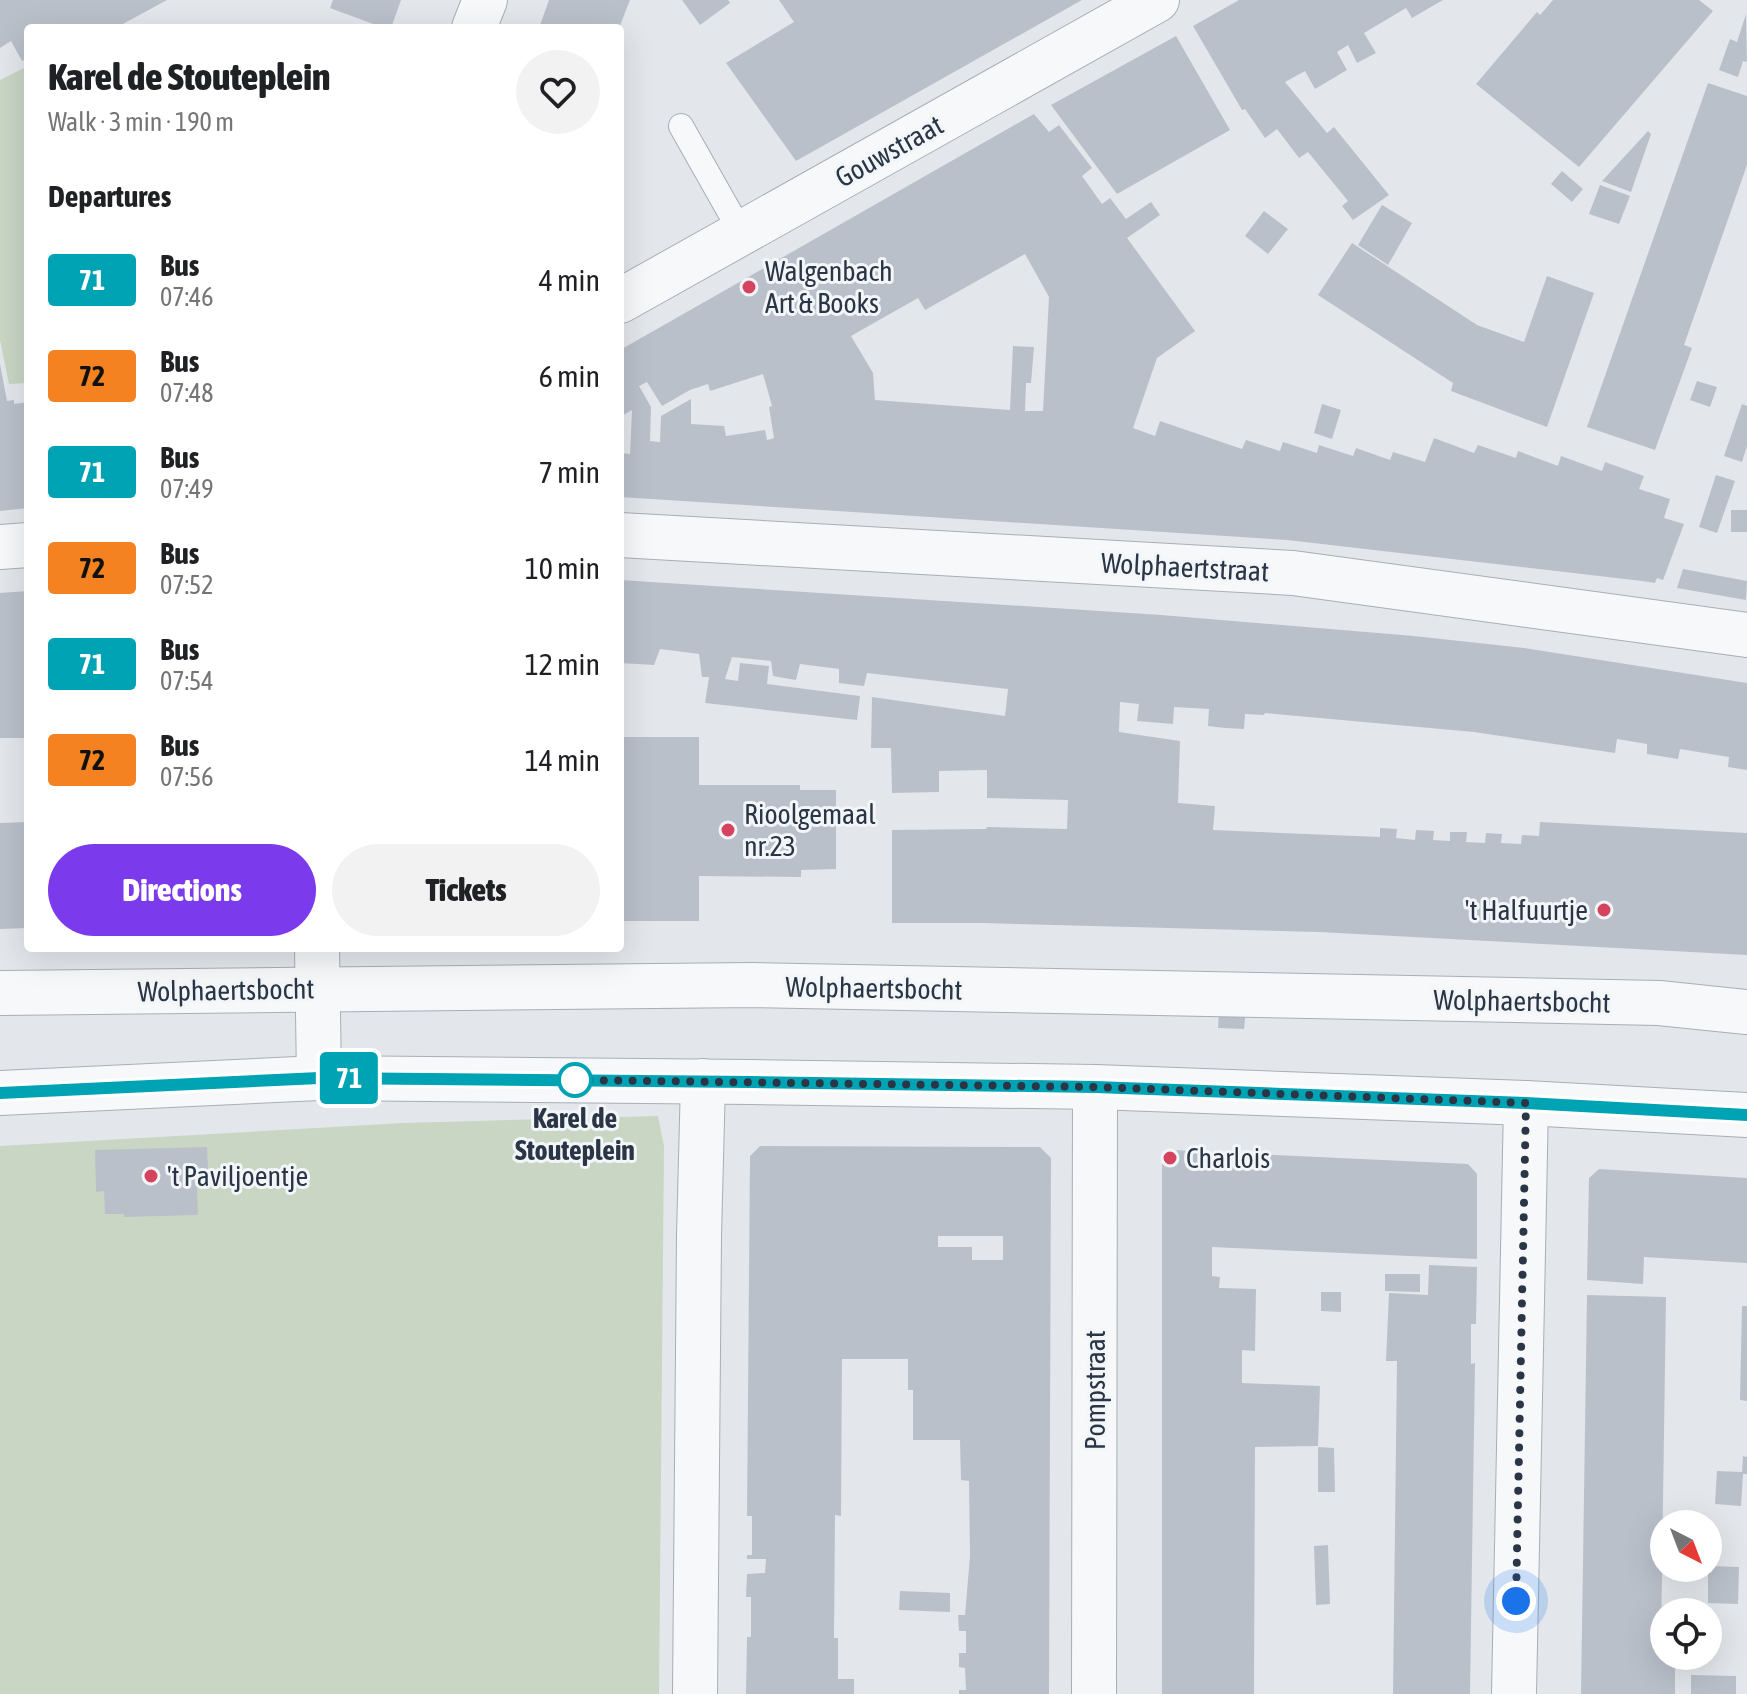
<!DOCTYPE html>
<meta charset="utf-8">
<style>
:root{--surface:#fff;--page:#f2f2f2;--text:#202124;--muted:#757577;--accent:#7c3aed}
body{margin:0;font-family:"Asap Condensed",sans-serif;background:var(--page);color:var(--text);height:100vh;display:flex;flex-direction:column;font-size:30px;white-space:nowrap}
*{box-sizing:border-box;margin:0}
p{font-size:26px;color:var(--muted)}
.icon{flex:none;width:44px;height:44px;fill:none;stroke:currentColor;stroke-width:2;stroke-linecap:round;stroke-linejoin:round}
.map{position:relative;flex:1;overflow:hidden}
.details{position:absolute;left:24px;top:24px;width:600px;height:928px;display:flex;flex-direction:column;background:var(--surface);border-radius:8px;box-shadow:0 8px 32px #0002}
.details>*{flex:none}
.badge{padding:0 16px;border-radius:6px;font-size:28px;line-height:52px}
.needle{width:52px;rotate:138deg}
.tools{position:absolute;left:1650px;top:1510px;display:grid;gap:16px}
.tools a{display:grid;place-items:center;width:72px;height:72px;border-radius:50%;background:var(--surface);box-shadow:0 8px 32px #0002;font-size:40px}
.you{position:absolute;width:40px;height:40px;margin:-20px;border:6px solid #fff;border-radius:50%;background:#1a73e8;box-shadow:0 0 0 12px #1a73e833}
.map>.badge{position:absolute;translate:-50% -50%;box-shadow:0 0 0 4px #fff}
h2{padding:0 24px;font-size:30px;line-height:72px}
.round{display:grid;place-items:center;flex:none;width:84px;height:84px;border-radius:42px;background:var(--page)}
.summary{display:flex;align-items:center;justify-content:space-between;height:136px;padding:0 24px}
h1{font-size:38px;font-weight:800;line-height:60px}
.button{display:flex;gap:16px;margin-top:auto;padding:16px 24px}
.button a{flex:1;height:92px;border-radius:48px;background:var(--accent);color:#fff;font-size:32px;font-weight:800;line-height:92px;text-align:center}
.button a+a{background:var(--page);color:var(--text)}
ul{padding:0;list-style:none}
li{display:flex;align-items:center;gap:24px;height:96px;padding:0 24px}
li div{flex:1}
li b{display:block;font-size:30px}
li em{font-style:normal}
li .badge{min-width:88px;font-weight:700;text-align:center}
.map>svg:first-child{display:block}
</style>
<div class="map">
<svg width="1747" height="1694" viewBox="0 0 1747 1694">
<rect width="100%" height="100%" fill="#e3e7ec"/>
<!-- green -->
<path fill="#c9d6c4" d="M 28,66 L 28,383 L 9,384 L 0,340 L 0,80 Z
M 658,1116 L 664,1146 L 659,1694 L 0,1694 L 0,1146 L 403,1123 Z"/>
<!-- building -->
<path fill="#bac0ca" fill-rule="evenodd" d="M 0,0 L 167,0 L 121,25 L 123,28 L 28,28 L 28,58 L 22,61 L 11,41 L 0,48 Z
M 333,0 L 401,0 L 391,28 L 384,28 L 330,8 Z
M 549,0 L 630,0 L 619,28 L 539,28 Z
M 682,0 L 728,0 L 730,3 L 700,25 Z
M 779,0 L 1082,0 L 796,161 L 726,63 L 794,22 Z
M 1239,0 L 1443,0 L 1412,18 L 1406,8 L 1364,33 L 1376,53 L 1357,63 L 1348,45 L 1337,52 L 1347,70 L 1315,89 L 1305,71 L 1285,82 L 1327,133 L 1334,127 L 1389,195 L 1353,220 L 1342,206 L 1348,201 L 1308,152 L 1299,158 L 1277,129 L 1265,138 L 1245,109 L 1242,110 L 1193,26 Z
M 1553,0 L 1699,0 L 1713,11 L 1579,167 L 1476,84 L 1537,12 L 1540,15 Z
M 1746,14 L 1747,62 L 1743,61 L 1738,77 L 1719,70 L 1730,39 L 1737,42 Z
M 1176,36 L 1230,130 L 1117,194 L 1051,105 Z
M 1708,83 L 1747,96 L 1747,165 L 1684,345 L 1692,348 L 1655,450 L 1587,427 Z
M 1034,114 L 1049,132 L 1059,125 L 1092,168 L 1082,176 L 1102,204 L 1110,198 L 1126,219 L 1151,202 L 1160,215 L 1127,238 L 1195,331 L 1157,358 L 1133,428 L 1155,436 L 1160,421 L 1242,449 L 1246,440 L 1280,451 L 1283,442 L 1317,453 L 1319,445 L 1353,456 L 1356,448 L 1390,460 L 1393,452 L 1425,462 L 1434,438 L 1474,453 L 1478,445 L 1516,458 L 1518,451 L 1558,466 L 1561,456 L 1602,471 L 1605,462 L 1644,476 L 1639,489 L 1670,499 L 1664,518 L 1684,524 L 1663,580 L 1657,578 L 1655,583 L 1642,581 L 1287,540 L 620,497 L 620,453 L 630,454 L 632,410 L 620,417 L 620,350 ZM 1025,254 L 1049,297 L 1043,411 L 1025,411 L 1026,383 L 1031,383 L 1034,347 L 1013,346 L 1010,410 L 875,400 L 873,373 L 851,336 L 918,298 L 925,310 ZM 763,374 L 772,406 L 769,407 L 774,438 L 767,440 L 765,430 L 726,436 L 724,426 L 691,424 L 691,399 L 661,416 L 660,442 L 650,441 L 651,407 L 639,386 L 647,382 L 662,406 L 690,390 L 708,384 L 710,391 Z
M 1648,131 L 1651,134 L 1631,192 L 1602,181 Z
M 1562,171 L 1583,189 L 1572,202 L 1551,184 Z
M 1600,185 L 1630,196 L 1619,224 L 1589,214 Z
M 1382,205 L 1412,223 L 1388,265 L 1358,245 Z
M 1264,211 L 1288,229 L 1268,254 L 1245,236 Z
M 1352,243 L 1477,325 L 1524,342 L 1547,276 L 1594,293 L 1547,427 L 1451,391 L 1453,383 L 1318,295 Z
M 0,364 L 7,401 L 14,400 L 14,404 L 28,402 L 28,508 L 0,511 Z
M 1697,381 L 1717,387 L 1710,407 L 1690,400 Z
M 1322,404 L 1341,410 L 1332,439 L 1314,433 Z
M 1742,404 L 1747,406 L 1747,446 L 1742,462 L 1724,456 Z
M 1716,475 L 1735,481 L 1717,533 L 1699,527 Z
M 1731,510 L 1747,510 L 1747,532 L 1731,532 Z
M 1683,569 L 1747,581 L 1746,600 L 1677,588 Z
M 620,580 L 1161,615 L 1414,636 L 1524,648 L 1747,683 L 1747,770 L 1728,767 L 1729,757 L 1680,749 L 1678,759 L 1647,754 L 1647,744 L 1617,739 L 1615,753 L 1474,732 L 1265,713 L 1264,715 L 1245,714 L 1244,729 L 1225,728 L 1208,726 L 1209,709 L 1174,707 L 1173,724 L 1137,721 L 1139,704 L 1120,702 L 1119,732 L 1180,741 L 1178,803 L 1215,806 L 1213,830 L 1380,837 L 1380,828 L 1397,829 L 1396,838 L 1415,840 L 1416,830 L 1434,831 L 1433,840 L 1450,841 L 1450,832 L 1467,832 L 1466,842 L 1485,843 L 1486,833 L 1502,834 L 1501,843 L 1521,844 L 1522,835 L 1539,836 L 1540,822 L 1747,833 L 1747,955 L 1319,932 L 983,923 L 892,923 L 892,830 L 986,829 L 987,827 L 1067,829 L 1068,800 L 987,798 L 987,770 L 939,771 L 939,792 L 892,793 L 891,748 L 871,748 L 872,697 L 1005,716 L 1008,689 L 867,673 L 864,686 L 839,683 L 839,669 L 800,664 L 796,680 L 784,678 L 773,676 L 771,661 L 732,657 L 725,679 L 738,681 L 740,663 L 769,666 L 767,684 L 860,696 L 857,720 L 705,703 L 709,677 L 702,677 L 699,654 L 660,649 L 654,665 L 620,663 Z
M 28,591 L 28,738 L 0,738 L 0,593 Z
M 620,737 L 699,737 L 699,785 L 800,785 L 800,790 L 836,790 L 836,869 L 801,870 L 801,877 L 699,876 L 699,921 L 620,921 Z
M 28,822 L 28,928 L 0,929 L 0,823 Z
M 1219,1009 L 1246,1010 L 1244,1029 L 1218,1028 Z
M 760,1146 L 1040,1147 L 1051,1158 L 1049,1694 L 959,1694 L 959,1690 L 966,1690 L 965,1668 L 959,1667 L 959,1653 L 966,1653 L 966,1631 L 959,1631 L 958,1615 L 965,1615 L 970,1556 L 969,1481 L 961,1480 L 960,1440 L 913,1440 L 913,1390 L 908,1390 L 908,1359 L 842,1359 L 841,1516 L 835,1515 L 834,1638 L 838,1638 L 838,1679 L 854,1679 L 854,1694 L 746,1694 L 747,1637 L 751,1637 L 751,1597 L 746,1597 L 747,1574 L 765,1573 L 766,1559 L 747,1559 L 747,1555 L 752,1555 L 752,1516 L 747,1516 L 750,1156 ZM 938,1236 L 1003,1236 L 1003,1260 L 972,1260 L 972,1247 L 938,1247 Z
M 207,1147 L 209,1188 L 197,1188 L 198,1215 L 124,1217 L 124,1214 L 105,1214 L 104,1191 L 96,1192 L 95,1150 Z
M 1172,1150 L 1468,1164 L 1477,1174 L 1477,1259 L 1212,1247 L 1212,1276 L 1220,1277 L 1219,1288 L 1256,1289 L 1255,1351 L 1242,1350 L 1242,1383 L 1320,1386 L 1318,1446 L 1255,1447 L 1254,1694 L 1162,1694 L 1162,1160 Z
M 1599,1169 L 1747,1178 L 1747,1263 L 1644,1257 L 1643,1284 L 1587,1280 L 1589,1178 Z
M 1429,1265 L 1477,1267 L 1476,1324 L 1471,1324 L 1471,1364 L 1475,1363 L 1470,1694 L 1393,1694 L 1397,1361 L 1386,1361 L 1389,1293 L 1428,1295 Z
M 1385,1274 L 1420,1274 L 1420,1292 L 1385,1291 Z
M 1321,1292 L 1341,1292 L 1341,1312 L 1321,1311 Z
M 1587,1295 L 1666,1297 L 1661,1640 L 1664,1640 L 1664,1656 L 1675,1656 L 1675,1694 L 1581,1694 Z
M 1742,1306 L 1747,1306 L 1747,1401 L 1740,1400 Z
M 1318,1447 L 1334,1448 L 1335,1492 L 1318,1492 Z
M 1743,1456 L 1747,1457 L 1747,1474 L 1743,1474 L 1741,1506 L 1715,1504 L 1717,1471 L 1742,1472 Z
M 1328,1545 L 1330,1604 L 1316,1605 L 1314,1546 Z
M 1708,1566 L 1739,1567 L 1738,1604 L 1708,1603 Z
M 900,1591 L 950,1593 L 950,1612 L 899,1610 Z
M 1691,1675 L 1736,1676 L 1736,1694 L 1691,1694 Z"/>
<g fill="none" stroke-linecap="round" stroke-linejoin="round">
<!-- service casing -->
<g stroke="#a8aeb7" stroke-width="26">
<path id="service" d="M 681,126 L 742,234"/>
</g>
<!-- minor casing -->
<g stroke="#a8aeb7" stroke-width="46">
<path id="minor" d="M 474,28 L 485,0
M 620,301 L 1157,0
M 620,535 L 1293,573 L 1747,635
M 0,547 L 28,545
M 317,948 L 319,1078
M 695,1694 L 699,1236 L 703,1081
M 1094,1694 L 1095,1087
M 1514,1694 L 1526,1103"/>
</g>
<!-- tertiary casing -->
<g stroke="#a8aeb7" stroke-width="46">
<path id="tertiary" d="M 0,993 L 753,985 L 1659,1003 L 1747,1012
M 0,1093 L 319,1078 L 751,1082 L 1095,1087 L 1526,1103 L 1747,1115"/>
</g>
<!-- service -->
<use href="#service" stroke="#f6f8fa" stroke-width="24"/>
<!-- minor -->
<use href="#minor" stroke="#f6f8fa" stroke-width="44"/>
<!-- tertiary -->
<use href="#tertiary" stroke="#f6f8fa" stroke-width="44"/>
</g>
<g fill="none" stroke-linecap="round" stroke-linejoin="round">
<!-- line casing -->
<g stroke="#fff" stroke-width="18">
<path id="line" d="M 0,1093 L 319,1078 L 751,1082 L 1095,1087 L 1526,1103 L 1747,1115"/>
</g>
<!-- line -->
<use href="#line" stroke="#00a3b4" stroke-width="12"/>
<!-- walk -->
<path stroke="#2a3545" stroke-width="8" stroke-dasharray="0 14.4" d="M 575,1080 L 1095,1087 L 1526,1103 L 1516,1601"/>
</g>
<!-- markers -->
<g fill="#d6435e" stroke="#f3f6f9" stroke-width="3">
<circle cx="749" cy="287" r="8"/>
<circle cx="728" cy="830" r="8"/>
<circle cx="1604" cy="910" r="8"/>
<circle cx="1170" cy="1158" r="8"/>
<circle cx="151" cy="1176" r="8"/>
</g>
<circle fill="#fff" stroke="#00a3b4" stroke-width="4" cx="575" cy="1080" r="16"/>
<g text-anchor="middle" stroke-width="6" stroke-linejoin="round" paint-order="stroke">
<!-- street labels -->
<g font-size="28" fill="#2a3545" stroke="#f3f6f9">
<text transform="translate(889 151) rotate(-29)" y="10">Gouwstraat</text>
<text transform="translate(1185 567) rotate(3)" y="10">Wolphaertstraat</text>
<text transform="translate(874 988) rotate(1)" y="10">Wolphaertsbocht</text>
<text transform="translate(226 990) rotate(-1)" y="10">Wolphaertsbocht</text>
<text transform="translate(1522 1001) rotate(1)" y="10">Wolphaertsbocht</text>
<text transform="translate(1095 1390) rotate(-90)" y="10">Pompstraat</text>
</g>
<!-- poi labels -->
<g font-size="28" fill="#2a3545" stroke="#f3f6f9" text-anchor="start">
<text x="765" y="281">Walgenbach<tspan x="765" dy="32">Art &amp; Books</tspan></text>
<text x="744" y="824">Rioolgemaal<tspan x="744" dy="32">nr.23</tspan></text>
<text x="1588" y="920" text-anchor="end">'t Halfuurtje</text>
<text x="1186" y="1168">Charlois</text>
<text x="167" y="1186">'t Paviljoentje</text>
</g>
<!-- stop labels -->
<g font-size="28" font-weight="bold" fill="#2a3545" stroke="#f3f6f9">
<text x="575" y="1128">Karel de<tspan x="575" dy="32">Stouteplein</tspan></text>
</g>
</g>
</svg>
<div class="tools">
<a><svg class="needle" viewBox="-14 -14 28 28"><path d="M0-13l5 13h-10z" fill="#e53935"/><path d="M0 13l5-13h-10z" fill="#757577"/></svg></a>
<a><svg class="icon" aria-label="locate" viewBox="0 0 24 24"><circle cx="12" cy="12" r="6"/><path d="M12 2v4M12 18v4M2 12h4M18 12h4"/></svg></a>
</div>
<div class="you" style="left:1516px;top:1601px"></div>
<b class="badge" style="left:349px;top:1078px;background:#00a3b4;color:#fff">71</b>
<section class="details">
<div class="summary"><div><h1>Karel de Stouteplein</h1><p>Walk · 3 min · 190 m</p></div><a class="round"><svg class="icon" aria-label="heart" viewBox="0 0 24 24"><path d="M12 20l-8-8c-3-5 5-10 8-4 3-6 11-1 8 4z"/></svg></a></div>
<h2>Departures</h2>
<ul>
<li><span class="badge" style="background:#00a3b4;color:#fff">71</span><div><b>Bus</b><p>07:46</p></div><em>4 min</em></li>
<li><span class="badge" style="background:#f58220;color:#111">72</span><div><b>Bus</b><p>07:48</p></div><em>6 min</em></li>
<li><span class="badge" style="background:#00a3b4;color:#fff">71</span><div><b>Bus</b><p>07:49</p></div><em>7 min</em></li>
<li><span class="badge" style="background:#f58220;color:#111">72</span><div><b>Bus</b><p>07:52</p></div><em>10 min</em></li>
<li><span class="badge" style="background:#00a3b4;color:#fff">71</span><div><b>Bus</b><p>07:54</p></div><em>12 min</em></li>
<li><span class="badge" style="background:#f58220;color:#111">72</span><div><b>Bus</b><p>07:56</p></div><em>14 min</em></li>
</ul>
<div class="button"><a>Directions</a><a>Tickets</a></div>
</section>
</div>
